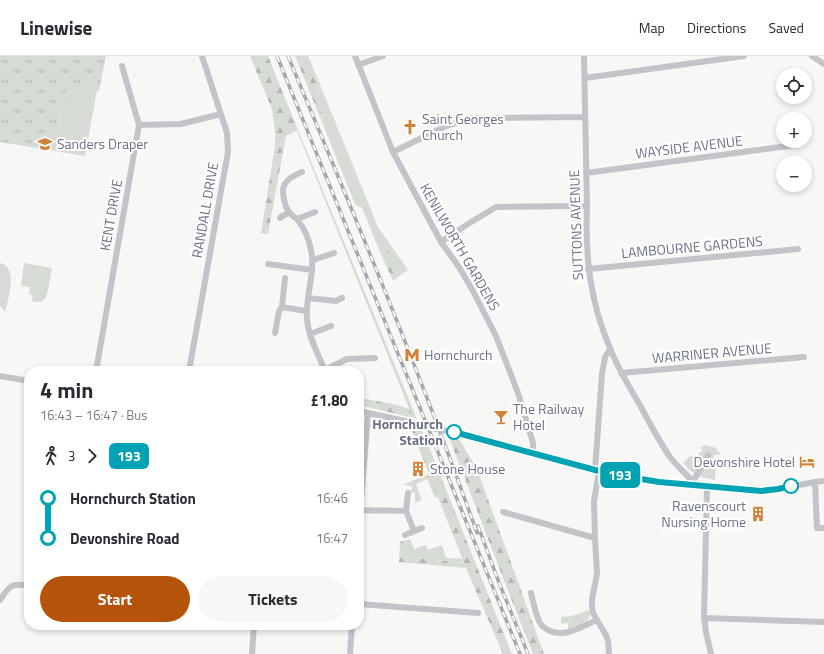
<!DOCTYPE html>
<meta charset="utf-8">
<style>
:root{--surface:#fff;--page:#f7f7f7;--text:#2b2b33;--muted:#7c7c81;--line:#e1e1e2;--accent:#b45309}
body{margin:0;font-family:"Titillium Web",sans-serif;background:var(--page);color:var(--text);height:100vh;display:flex;flex-direction:column;font-size:15px;white-space:nowrap}
*{box-sizing:border-box;margin:0}
p{font-size:13px;color:var(--muted)}
.icon{flex:none;width:22px;height:22px;fill:none;stroke:currentColor;stroke-width:2;stroke-linecap:round;stroke-linejoin:round}
.map{position:relative;flex:1;overflow:hidden}
.sheet{position:absolute;left:24px;top:310px;width:340px;height:264px;display:flex;flex-direction:column;background:var(--surface);border-radius:16px;box-shadow:0 2px 6px #0003}
.sheet>*{flex:none}
.badge{padding:0 8px;border-radius:6px;font-size:14px;line-height:26px}
.buttons{position:absolute;left:776px;top:12px;display:grid;gap:8px}
.buttons a{display:grid;place-items:center;width:36px;height:36px;border-radius:50%;background:var(--surface);box-shadow:0 2px 6px #0003;font-size:20px}
.map>.badge{position:absolute;translate:-50% -50%;box-shadow:0 0 0 2px #fff}
.legs{display:flex;align-items:center;gap:6px;height:44px;padding:0 16px;font-size:13px}
.legs p{margin-inline-start:auto}
.summary{display:flex;align-items:center;justify-content:space-between;height:68px;padding:0 16px}
h1{font-size:22px;font-weight:700;line-height:30px}
.primary-button{display:flex;gap:8px;margin-top:auto;padding:8px 16px}
.primary-button a{flex:1;height:46px;border-radius:24px;background:var(--accent);color:#fff;font-size:16px;font-weight:700;line-height:46px;text-align:center}
.primary-button a+a{background:var(--page);color:var(--text)}
ul{padding:0 16px;list-style:none}
li{display:flex;align-items:center;gap:14px;height:40px;font-size:15px}
li i{display:grid;place-items:center;width:6px;height:100%;margin:0 5px;background:currentColor}
li i::after{content:'';width:10px;height:10px;margin:-5px;border:3px solid;border-radius:50%;background:var(--surface)}
li p{margin-inline-start:auto}
li:first-child i{background:linear-gradient(#0000 50%,currentColor 0)}
li:last-child i{background:linear-gradient(currentColor 50%,#0000 0)}
header{display:flex;align-items:center;gap:24px;box-sizing:border-box;height:56px;padding:0 20px;background:var(--surface);border-bottom:1px solid var(--line)}
header strong{font-size:19px}
nav{display:flex;gap:22px;margin-inline-start:auto;font-size:14px}
.map>svg:first-child{display:block}
</style>
<header>
<strong>Linewise</strong>
<nav><a>Map</a><a>Directions</a><a>Saved</a></nav>
</header>
<div class="map">
<svg width="824" height="598" viewBox="0 0 824 598">
<defs>
<pattern id="forest-firs" width="22" height="20" patternUnits="userSpaceOnUse"><rect width="22" height="20" fill="#d6dcd5"/><path d="M5 1l3.5 6h-7zM16 11l3.5 6h-7z" fill="#b2b7b2"/></pattern>
<pattern id="park-tufts" width="24" height="20" patternUnits="userSpaceOnUse"><rect width="24" height="20" fill="#d6dcd5"/><path d="M3 7l-1-3M5 7V3M7 7l1-3M15 17l-1-3M17 17v-4M19 17l1-3" fill="none" stroke="#b2b7b2"/></pattern>
</defs>
<rect width="100%" height="100%" fill="#f7f8f5"/>
<!-- grass -->
<path fill="#d6dcd5" d="M 314,14 L 378,171 L 408,214 L 402,218 L 385,191 L 380,196 L 362,152 L 356,149 L 354,146 L 320,61 L 323,60 Z
M 67,28 L 97,34 L 85,100 L 55,95 Z
M 298,74 L 417,363 L 413,362 L 297,75 Z
M 0,207 C 19,211 8,243 5,256 L 0,249 Z
M 24,207 L 52,212 C 50,219 49,239 44,244 C 41,247 36,246 32,245 L 33,239 L 29,238 L 30,231 L 21,230 Z
M 705,389 L 716,392 L 721,399 L 714,399 L 714,410 L 716,411 L 715,424 C 700,421 693,419 683,407 L 691,399 L 694,402 L 703,394 L 700,392 Z
M 429,418 L 438,441 L 435,442 L 427,423 L 416,428 L 422,444 L 415,447 L 415,437 L 411,436 L 412,430 L 403,429 Z
M 410,483 L 414,493 L 426,489 L 428,494 L 442,489 L 446,502 L 462,503 L 464,507 L 403,501 L 403,485 Z
M 589,554 C 594,566 577,570 568,573 L 568,567 L 561,568 L 561,561 L 572,560 Z"/>
<!-- forest -->
<path fill="url(#forest-firs)" d="M 250,0 L 268,0 L 298,74 L 286,80 L 268,178 L 261,177 L 275,90 L 275,75 L 272,53 Z
M 295,0 L 308,0 L 314,14 L 323,59 L 320,61 Z
M 385,190 L 402,218 L 393,225 L 380,196 Z
M 359,342 L 393,348 L 410,353 L 413,362 L 359,349 Z
M 411,368 L 421,371 L 512,598 L 503,598 L 466,512 L 399,506 L 400,486 L 403,485 L 403,501 L 464,507 L 410,370 Z
M 448,379 L 458,381 L 477,413 L 544,598 L 533,598 L 510,540 Z"/>
<!-- park -->
<path fill="url(#park-tufts)" d="M 0,0 L 106,0 L 99,35 L 67,29 L 55,95 L 0,86 Z"/>
<g fill="none" stroke-linecap="round" stroke-linejoin="round">
<!-- minor -->
<path stroke="#c2c4c9" stroke-width="6" d="M 355,0 L 393,96 L 441,186 L 459,211 L 473,235 L 496,280 L 518,337 L 533,387 L 533,397
M 584,0 L 587,150 C 585,200 590,246 610,292 C 618,313 630,332 641,351 C 650,368 659,385 670,401 C 677,410 685,417 693,426 L 694,429
M 812,0 L 824,8
M 358,9 L 383,0
M 585,22 L 744,0
M 139,69 L 181,68 L 221,58
M 393,96 L 446,70 L 473,62 L 585,61
M 302,116 C 293,120 284,124 283,134 C 283,141 285,152 290,157 C 292,160 295,161 297,163 C 304,172 309,183 311,194 C 316,217 305,240 307,263 C 308,280 319,300 325,315
M 586,117 L 795,89
M 280,162 L 284,159 L 290,157
M 297,163 L 315,156
M 441,186 L 468,168 L 496,151 L 587,150
M 313,204 L 334,197
M 268,208 L 312,214
M 588,213 L 798,193
M 308,242 L 336,245 L 342,242
M 282,251 L 306,255
M 275,277 L 279,255 L 282,251 L 285,222
M 310,278 L 331,270
M 325,314 L 347,303 L 375,302
M 96,315 L 139,69 L 122,10
M 189,315 L 228,96 L 227,77 L 202,0
M 621,317 L 804,301
M 0,320 L 29,325
M 359,355 L 405,365
M 454,376 L 599,415 L 635,422 L 659,426 L 761,435 L 778,433 L 815,426 L 824,425
M 595,414 L 602,318 L 605,301 L 610,293
M 599,415 L 594,445 L 595,482 L 597,518 L 592,543 L 592,550 L 593,557 L 597,564 L 606,579 L 608,585 L 609,598
M 693,426 L 708,399
M 815,426 L 817,472 L 824,472
M 707,430 L 704,562 L 706,576 L 711,598
M 360,454 C 376,455 391,454 406,455 L 414,475
M 406,455 L 408,437
M 503,456 L 595,482
M 359,472 L 368,357
M 405,479 L 422,472
M 531,537 C 533,545 536,560 540,567 C 542,571 546,573 550,575 C 565,582 582,570 597,564
M 0,544 C 11,528 10,528 29,529
M 359,548 L 478,557
M 704,562 L 824,566
M 252,598 L 254,569
M 350,598 L 352,569"/>
<!-- rail casing -->
<g stroke="#a4a7ae" stroke-width="3.5">
<path id="rail" d="M 277,0 L 520,598
M 288,0 C 354,158 420,316 477,477
M 478,470 L 498,524 L 528,598"/>
</g>
<!-- rail -->
<use href="#rail" stroke="#fff" stroke-width="2" stroke-dasharray="6" stroke-linecap="butt"/>
<!-- minor-bridge -->
<path stroke="#c2c4c9" stroke-width="6" d="M 405,365 L 431,372 L 454,376"/>
</g>
<g fill="none" stroke-linecap="round" stroke-linejoin="round">
<!-- line-1 casing -->
<g stroke="#fff" stroke-width="9">
<path id="line-1" d="M 454,376 L 599,415 L 635,422 L 659,426 L 761,435 L 778,433 L 791,430"/>
</g>
<!-- line-1 -->
<use href="#line-1" stroke="#00a3b4" stroke-width="6"/>
</g>
<!-- icons -->
<defs>
<g id="church-bare" transform="scale(1.2)"><path d="M-1.2-6h2.4v3.5h3.3v2.4h-3.3V6h-2.4V-.1h-3.3v-2.4h3.3Z" fill="#d48239" stroke="#fff" stroke-width="2.5" paint-order="stroke"/></g>
<g id="school-bare" transform="scale(1.2)"><path d="M0-5L7-2L0 1L-7-2ZM-4 1L0 2.5L4 1V4Q0 6-4 4Z" fill="#d48239" stroke="#fff" stroke-width="2.5" paint-order="stroke"/></g>
<g id="metro-bare" transform="scale(1.2)"><path d="M-5.5 5V-5H-3L0 0L3-5H5.5V5H3V-.5L0 4L-3-.5V5Z" fill="#d48239" stroke="#fff" stroke-width="2.5" paint-order="stroke"/></g>
<g id="bar-bare" transform="scale(1.2)"><path d="M-6-5H6L.8 .8V4.5H3.5V6h-7V4.5H-.8V.8Z" fill="#d48239" stroke="#fff" stroke-width="2.5" paint-order="stroke"/></g>
<g id="hotel-bare" transform="scale(1.2)"><path d="M-6-4.5h1.5V1H6V5H4.5V3h-9V5H-6ZM-4 0a1.8 1.8 0 1 1 3.6 0ZM.5 0V-2.5h3Q6-2.5 6 0Z" fill="#d48239" stroke="#fff" stroke-width="2.5" paint-order="stroke"/></g>
<g id="building-bare" transform="scale(1.2)"><path d="M-4-6H4V6H1V3H-1V6H-4ZM-2.5-4.3h1.7v1.8h-1.7ZM.8-4.3h1.7v1.8H.8ZM-2.5-1h1.7V.8h-1.7ZM.8-1h1.7V.8H.8Z" fill="#d48239" stroke="#fff" stroke-width="2.5" paint-order="stroke"/></g>
</defs>
<g fill-rule="evenodd">
<use href="#church-bare" x="410" y="71"/>
<use href="#school-bare" x="45" y="88"/>
<use href="#metro-bare" x="412" y="299"/>
<use href="#bar-bare" x="501" y="361"/>
<use href="#hotel-bare" x="807" y="406"/>
<use href="#building-bare" x="418" y="413"/>
<use href="#building-bare" x="758" y="458"/>
</g>
<!-- markers -->
<g fill="#fff" stroke="#00a3b4" stroke-width="2">
<circle cx="454" cy="376" r="7"/>
<circle cx="791" cy="430" r="7"/>
</g>
<g text-anchor="middle" stroke-width="4" stroke-linejoin="round" paint-order="stroke">
<!-- poi labels -->
<g font-size="14" fill="#6a7284" stroke="#fff" text-anchor="start">
<text x="422" y="68">Saint Georges<tspan x="422" dy="16">Church</tspan></text>
<text x="57" y="93">Sanders Draper</text>
<text x="424" y="304">Hornchurch</text>
<text x="513" y="358">The Railway<tspan x="513" dy="16">Hotel</tspan></text>
<text x="795" y="411" text-anchor="end">Devonshire Hotel</text>
<text x="430" y="418">Stone House</text>
<text x="746" y="455" text-anchor="end">Ravenscourt<tspan x="746" dy="16">Nursing Home</tspan></text>
</g>
<!-- street labels -->
<g font-size="14" fill="#6a7284" stroke="#fff">
<text transform="translate(689 91) rotate(-7)" y="5">WAYSIDE AVENUE</text>
<text transform="translate(205 154) rotate(-80)" y="5">RANDALL DRIVE</text>
<text transform="translate(111 159) rotate(-80)" y="5">KENT DRIVE</text>
<text transform="translate(576 169) rotate(-92)" y="5">SUTTONS AVENUE</text>
<text transform="translate(460 191) rotate(60)" y="5">KENILWORTH GARDENS</text>
<text transform="translate(692 191) rotate(-5)" y="5">LAMBOURNE GARDENS</text>
<text transform="translate(712 297) rotate(-5)" y="5">WARRINER AVENUE</text>
</g>
<!-- stop labels -->
<g font-size="14" font-weight="bold" fill="#6a7284" stroke="#fff" text-anchor="end">
<text x="443" y="373">Hornchurch<tspan x="443" dy="16">Station</tspan></text>
</g>
</g>
</svg>
<div class="buttons">
<a><svg class="icon" aria-label="locate" viewBox="0 0 24 24"><circle cx="12" cy="12" r="6"/><path d="M12 2v4M12 18v4M2 12h4M18 12h4"/></svg></a>
<a>+</a>
<a>−</a>
</div>
<b class="badge" style="left:620px;top:419px;background:#00a3b4;color:#fff">193</b>
<section class="sheet">
<div class="summary"><div><h1>4 min</h1><p>16:43 – 16:47 · Bus</p></div><b>£1.80</b></div>
<div class="legs"><svg class="icon" aria-label="walk" viewBox="0 0 24 24"><circle cx="13" cy="4" r="2"/><path d="M13 8l-2 6 4 7M11 14l-3 7M7 12l3-4h3l4 4"/></svg>3<svg class="icon" aria-label="forward" viewBox="0 0 24 24"><path d="M9 5l7 7-7 7"/></svg><b class="badge" style="background:#00a3b4;color:#fff">193</b></div>
<ul>
<li><i style="color:#00a3b4"></i><b>Hornchurch Station</b><p>16:46</p></li>
<li><i style="color:#00a3b4"></i><b>Devonshire Road</b><p>16:47</p></li>
</ul>
<div class="primary-button"><a>Start</a><a>Tickets</a></div>
</section>
</div>
